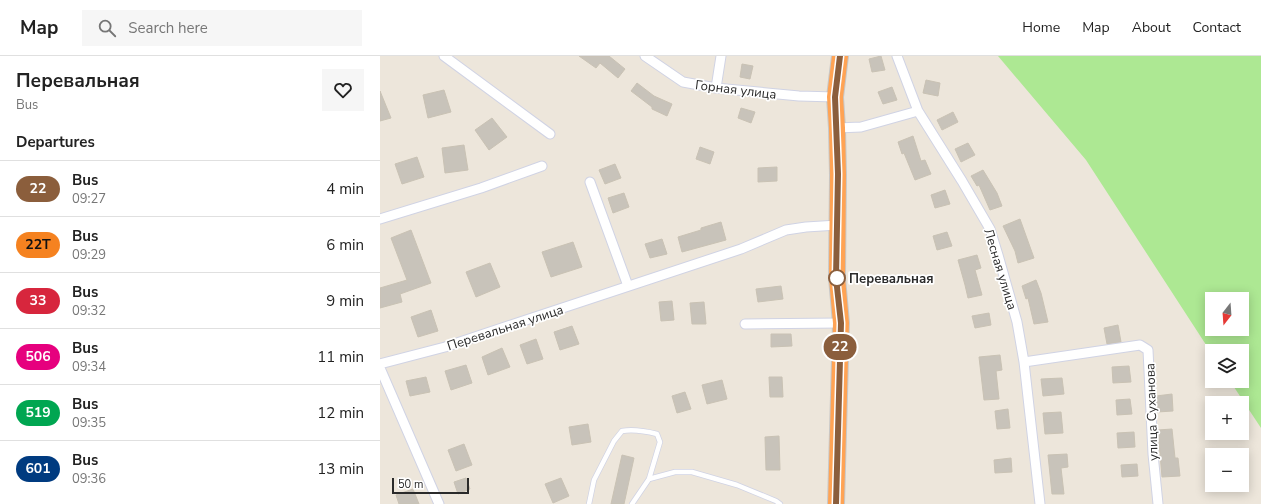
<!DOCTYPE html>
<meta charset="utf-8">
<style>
:root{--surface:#fff;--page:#f6f6f6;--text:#222;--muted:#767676;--line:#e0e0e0}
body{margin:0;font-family:"Nunito Sans",sans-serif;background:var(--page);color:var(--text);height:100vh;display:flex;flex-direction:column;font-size:15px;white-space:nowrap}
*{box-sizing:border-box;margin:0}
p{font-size:13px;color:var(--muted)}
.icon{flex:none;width:22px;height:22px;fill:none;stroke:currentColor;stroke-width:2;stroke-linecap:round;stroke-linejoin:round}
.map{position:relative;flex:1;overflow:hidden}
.panel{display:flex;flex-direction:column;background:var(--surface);width:380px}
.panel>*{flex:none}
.badge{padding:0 8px;border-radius:13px;font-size:14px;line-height:26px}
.needle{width:26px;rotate:197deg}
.controls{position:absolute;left:825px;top:236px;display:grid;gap:8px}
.controls a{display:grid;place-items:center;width:44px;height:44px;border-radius:0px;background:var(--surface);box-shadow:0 2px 10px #0003;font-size:20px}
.scale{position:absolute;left:12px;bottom:10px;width:77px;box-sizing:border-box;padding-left:4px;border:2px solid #2a2a2a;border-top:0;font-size:11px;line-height:14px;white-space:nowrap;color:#2a2a2a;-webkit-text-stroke:3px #fff;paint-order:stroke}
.map>.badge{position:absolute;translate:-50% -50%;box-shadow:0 0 0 2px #fff}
h2{padding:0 16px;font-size:15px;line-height:36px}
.round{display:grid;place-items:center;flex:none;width:42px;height:42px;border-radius:0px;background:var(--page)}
.overview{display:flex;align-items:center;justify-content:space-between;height:68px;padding:0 16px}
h1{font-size:19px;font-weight:700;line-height:30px}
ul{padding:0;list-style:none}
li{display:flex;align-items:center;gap:12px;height:56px;padding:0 16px;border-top:1px solid var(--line)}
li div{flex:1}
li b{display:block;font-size:15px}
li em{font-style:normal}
li .badge{min-width:44px;font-weight:700;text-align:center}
header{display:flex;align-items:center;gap:24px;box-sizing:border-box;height:56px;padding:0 20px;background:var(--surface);border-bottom:1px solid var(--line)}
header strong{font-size:19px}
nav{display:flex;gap:22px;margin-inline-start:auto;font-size:14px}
.search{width:280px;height:36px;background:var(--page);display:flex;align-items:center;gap:10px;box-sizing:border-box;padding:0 14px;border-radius:0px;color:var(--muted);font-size:15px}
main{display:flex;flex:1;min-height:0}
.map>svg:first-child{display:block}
</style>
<header>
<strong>Map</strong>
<div class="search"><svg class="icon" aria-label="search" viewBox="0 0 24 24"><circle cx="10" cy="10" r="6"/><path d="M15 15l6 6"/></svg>Search here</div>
<nav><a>Home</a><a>Map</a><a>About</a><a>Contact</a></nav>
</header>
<main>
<section class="panel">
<div class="overview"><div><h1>Перевальная</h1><p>Bus</p></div><a class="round"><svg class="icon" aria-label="heart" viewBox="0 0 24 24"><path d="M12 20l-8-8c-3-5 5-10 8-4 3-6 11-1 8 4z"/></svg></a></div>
<h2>Departures</h2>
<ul>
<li><span class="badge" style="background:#8b5e3c;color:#fff">22</span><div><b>Bus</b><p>09:27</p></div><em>4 min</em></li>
<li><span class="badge" style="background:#f58220;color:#111">22Т</span><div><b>Bus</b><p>09:29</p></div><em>6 min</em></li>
<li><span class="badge" style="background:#d7263d;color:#fff">33</span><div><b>Bus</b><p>09:32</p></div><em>9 min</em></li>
<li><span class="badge" style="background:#e6007e;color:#fff">506</span><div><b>Bus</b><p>09:34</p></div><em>11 min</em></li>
<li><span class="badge" style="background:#00a651;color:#fff">519</span><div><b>Bus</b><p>09:35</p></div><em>12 min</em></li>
<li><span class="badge" style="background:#003b80;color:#fff">601</span><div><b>Bus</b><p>09:36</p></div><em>13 min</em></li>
</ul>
</section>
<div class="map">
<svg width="881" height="448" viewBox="0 0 881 448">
<rect width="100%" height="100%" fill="#ede6db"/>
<!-- green -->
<path fill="#ade893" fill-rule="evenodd" d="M 618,0 L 881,0 L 881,372 L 850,325 L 862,325 L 862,295 L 832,295 L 832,298 L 706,104 ZM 832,243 L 862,243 L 862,273 L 832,273 Z"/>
<!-- building -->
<path fill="#c8c3ba" stroke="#c9c2b4" d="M 199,0 L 229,0 L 245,13 L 238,22 L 220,7 L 216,12 Z
M 501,0 L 505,14 L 492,16 L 489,3 Z
M 362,8 L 373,10 L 370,23 L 360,21 Z
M 546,24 L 560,27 L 558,40 L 543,37 Z
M 257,27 L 274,40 L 292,48 L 287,60 L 272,53 L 272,51 L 251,35 Z
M 512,31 L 517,44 L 503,48 L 498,36 Z
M 64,34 L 71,56 L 48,62 L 43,39 Z
M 0,35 L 11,62 L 0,65 Z
M 361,52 L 375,56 L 371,67 L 358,62 Z
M 573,56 L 578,66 L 562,74 L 557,64 Z
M 112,62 L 127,81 L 109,94 L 95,74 Z
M 533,80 L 541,105 L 545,104 L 551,118 L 535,124 L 524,97 L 522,98 L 518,86 Z
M 588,87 L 595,99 L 581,106 L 575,93 Z
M 84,89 L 88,114 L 65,117 L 62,92 Z
M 320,91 L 334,96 L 330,108 L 316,103 Z
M 37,101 L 44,121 L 22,128 L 15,108 Z
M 235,108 L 241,122 L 225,128 L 219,114 Z
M 397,111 L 397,125 L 378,126 L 378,112 Z
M 603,114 L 617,137 L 622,150 L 610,154 L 599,129 L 597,130 L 591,120 Z
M 565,134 L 570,148 L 555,152 L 551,139 Z
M 244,137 L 249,151 L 233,157 L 228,142 Z
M 640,163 L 654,202 L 638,207 L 635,195 L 623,170 Z
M 341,166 L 346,184 L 302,196 L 298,181 L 321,174 L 321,172 Z
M 31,174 L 51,227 L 20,238 L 22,246 L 0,252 L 0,232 L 27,224 L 11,182 Z
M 567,176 L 572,190 L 557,194 L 553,180 Z
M 282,183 L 287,198 L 270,202 L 265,188 Z
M 193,186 L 202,211 L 171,221 L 162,196 Z
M 597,199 L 601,212 L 595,214 L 602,239 L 588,242 L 585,229 L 578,204 Z
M 110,207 L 120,231 L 96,241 L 86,216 Z
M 656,224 L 661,237 L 668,266 L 654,268 L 648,242 L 646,243 L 642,230 Z
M 401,230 L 403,243 L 378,246 L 376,233 Z
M 292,245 L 294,264 L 281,265 L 279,246 Z
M 324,246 L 326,268 L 312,268 L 310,247 Z
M 51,254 L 58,275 L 38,281 L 31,261 Z
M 609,257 L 611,269 L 595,272 L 592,260 Z
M 738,269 L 741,286 L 727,288 L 724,272 Z
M 192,270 L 199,288 L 180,294 L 174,276 Z
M 391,278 L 411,278 L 412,290 L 391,291 Z
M 156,283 L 163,303 L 147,308 L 140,289 Z
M 122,292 L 130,311 L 108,319 L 102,301 Z
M 620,299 L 622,314 L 616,315 L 619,343 L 604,344 L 599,301 Z
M 86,309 L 92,327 L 71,334 L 65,315 Z
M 749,310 L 751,326 L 733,327 L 732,311 Z
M 46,321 L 50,336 L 30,340 L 26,325 Z
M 389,321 L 402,321 L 403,341 L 390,341 Z
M 682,322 L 684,338 L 663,340 L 661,323 Z
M 342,324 L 347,343 L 327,348 L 322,329 Z
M 305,336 L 311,353 L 297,357 L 292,340 Z
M 792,338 L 793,355 L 777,356 L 776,340 Z
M 750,343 L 752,358 L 737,359 L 736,344 Z
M 628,353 L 630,372 L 617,373 L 615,355 Z
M 681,356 L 683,377 L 665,378 L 663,357 Z
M 208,368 L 211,386 L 192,389 L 189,371 Z
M 792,373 L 795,402 L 798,402 L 800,420 L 782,421 L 778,374 Z
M 754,376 L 755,391 L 738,392 L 737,377 Z
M 399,380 L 400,414 L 386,414 L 385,381 Z
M 84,388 L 92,409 L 76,415 L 68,394 Z
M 687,398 L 688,411 L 681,412 L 684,438 L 672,438 L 668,399 Z
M 242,399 L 254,402 L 244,448 L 231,448 Z
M 631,402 L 632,416 L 615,417 L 614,404 Z
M 757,408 L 758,420 L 742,421 L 741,409 Z
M 86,422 L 90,433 L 78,438 L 74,426 Z
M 181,422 L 189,440 L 173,447 L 165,428 Z
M 33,433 L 39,448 L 19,448 L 16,439 Z"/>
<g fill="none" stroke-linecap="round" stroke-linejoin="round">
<!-- lane casing -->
<g stroke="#d0d3e4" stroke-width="6">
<path id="lane" d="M 209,448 L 214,424 L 234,385 L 242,375 C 254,373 265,375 277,378 L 280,386 L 269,423
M 252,448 L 269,423 L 295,416 L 312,416 L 357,429 L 396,445 L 400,448"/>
</g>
<!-- street casing -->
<g stroke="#d0d3e4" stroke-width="11">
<path id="street" d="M 64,0 L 170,78
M 265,0 L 303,26 L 336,32 L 419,40 L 455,41
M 517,0 L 538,55 L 582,125 L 610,173 L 618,199 L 637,266 L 644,306 L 660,448
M 336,32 L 341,0
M 457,72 L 481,71 L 538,55
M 210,126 L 248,230
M 0,163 L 101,132 L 162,110
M 365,268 L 461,267
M 644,306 L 760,289 L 768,294 L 773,398 L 778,448
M 0,308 L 65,291 L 134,268 L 361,193 L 406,174 L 426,171 L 458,169
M 0,312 L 59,448"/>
</g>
<!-- highway casing -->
<g stroke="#c8c8c8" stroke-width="18">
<path id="highway" d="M 456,448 L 461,267 L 457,222 L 458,119 L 457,72 L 455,41 L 460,0"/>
</g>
<!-- lane -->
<use href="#lane" stroke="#fff" stroke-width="4.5"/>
<!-- street -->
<use href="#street" stroke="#fff" stroke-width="9"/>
<!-- highway -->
<use href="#highway" stroke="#ffa354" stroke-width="16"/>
</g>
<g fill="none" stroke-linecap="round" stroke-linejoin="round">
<!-- line casing -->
<g stroke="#fff" stroke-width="9">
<path id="line" d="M 456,448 L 461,267 L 456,222 L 458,118 L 455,41 L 460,0"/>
</g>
<!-- line -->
<use href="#line" stroke="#8b5e3c" stroke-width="6"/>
</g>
<!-- markers -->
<circle fill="#fff" stroke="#8b5e3c" stroke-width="2" cx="457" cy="222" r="8"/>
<g text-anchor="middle" stroke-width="3.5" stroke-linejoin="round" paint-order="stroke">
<!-- street labels -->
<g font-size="13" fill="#2a2a2a" stroke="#fff">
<text transform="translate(356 33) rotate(7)" y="5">Горная улица</text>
<text transform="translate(621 213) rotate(73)" y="5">Лесная улица</text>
<text transform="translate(125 271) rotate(-18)" y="5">Перевальная улица</text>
<text transform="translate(771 356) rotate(-92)" y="5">улица Суханова</text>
</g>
<!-- stop labels -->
<g font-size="13" font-weight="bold" fill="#2a2a2a" stroke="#fff" text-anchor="start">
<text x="469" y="227">Перевальная</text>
</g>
</g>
</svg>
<div class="controls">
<a><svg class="needle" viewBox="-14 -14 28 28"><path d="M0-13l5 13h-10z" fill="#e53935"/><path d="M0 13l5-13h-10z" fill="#767676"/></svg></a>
<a><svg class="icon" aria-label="layers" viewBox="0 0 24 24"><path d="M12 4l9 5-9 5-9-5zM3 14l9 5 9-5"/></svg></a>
<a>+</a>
<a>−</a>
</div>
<div class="scale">50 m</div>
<b class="badge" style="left:460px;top:291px;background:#8b5e3c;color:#fff">22</b>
</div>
</main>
